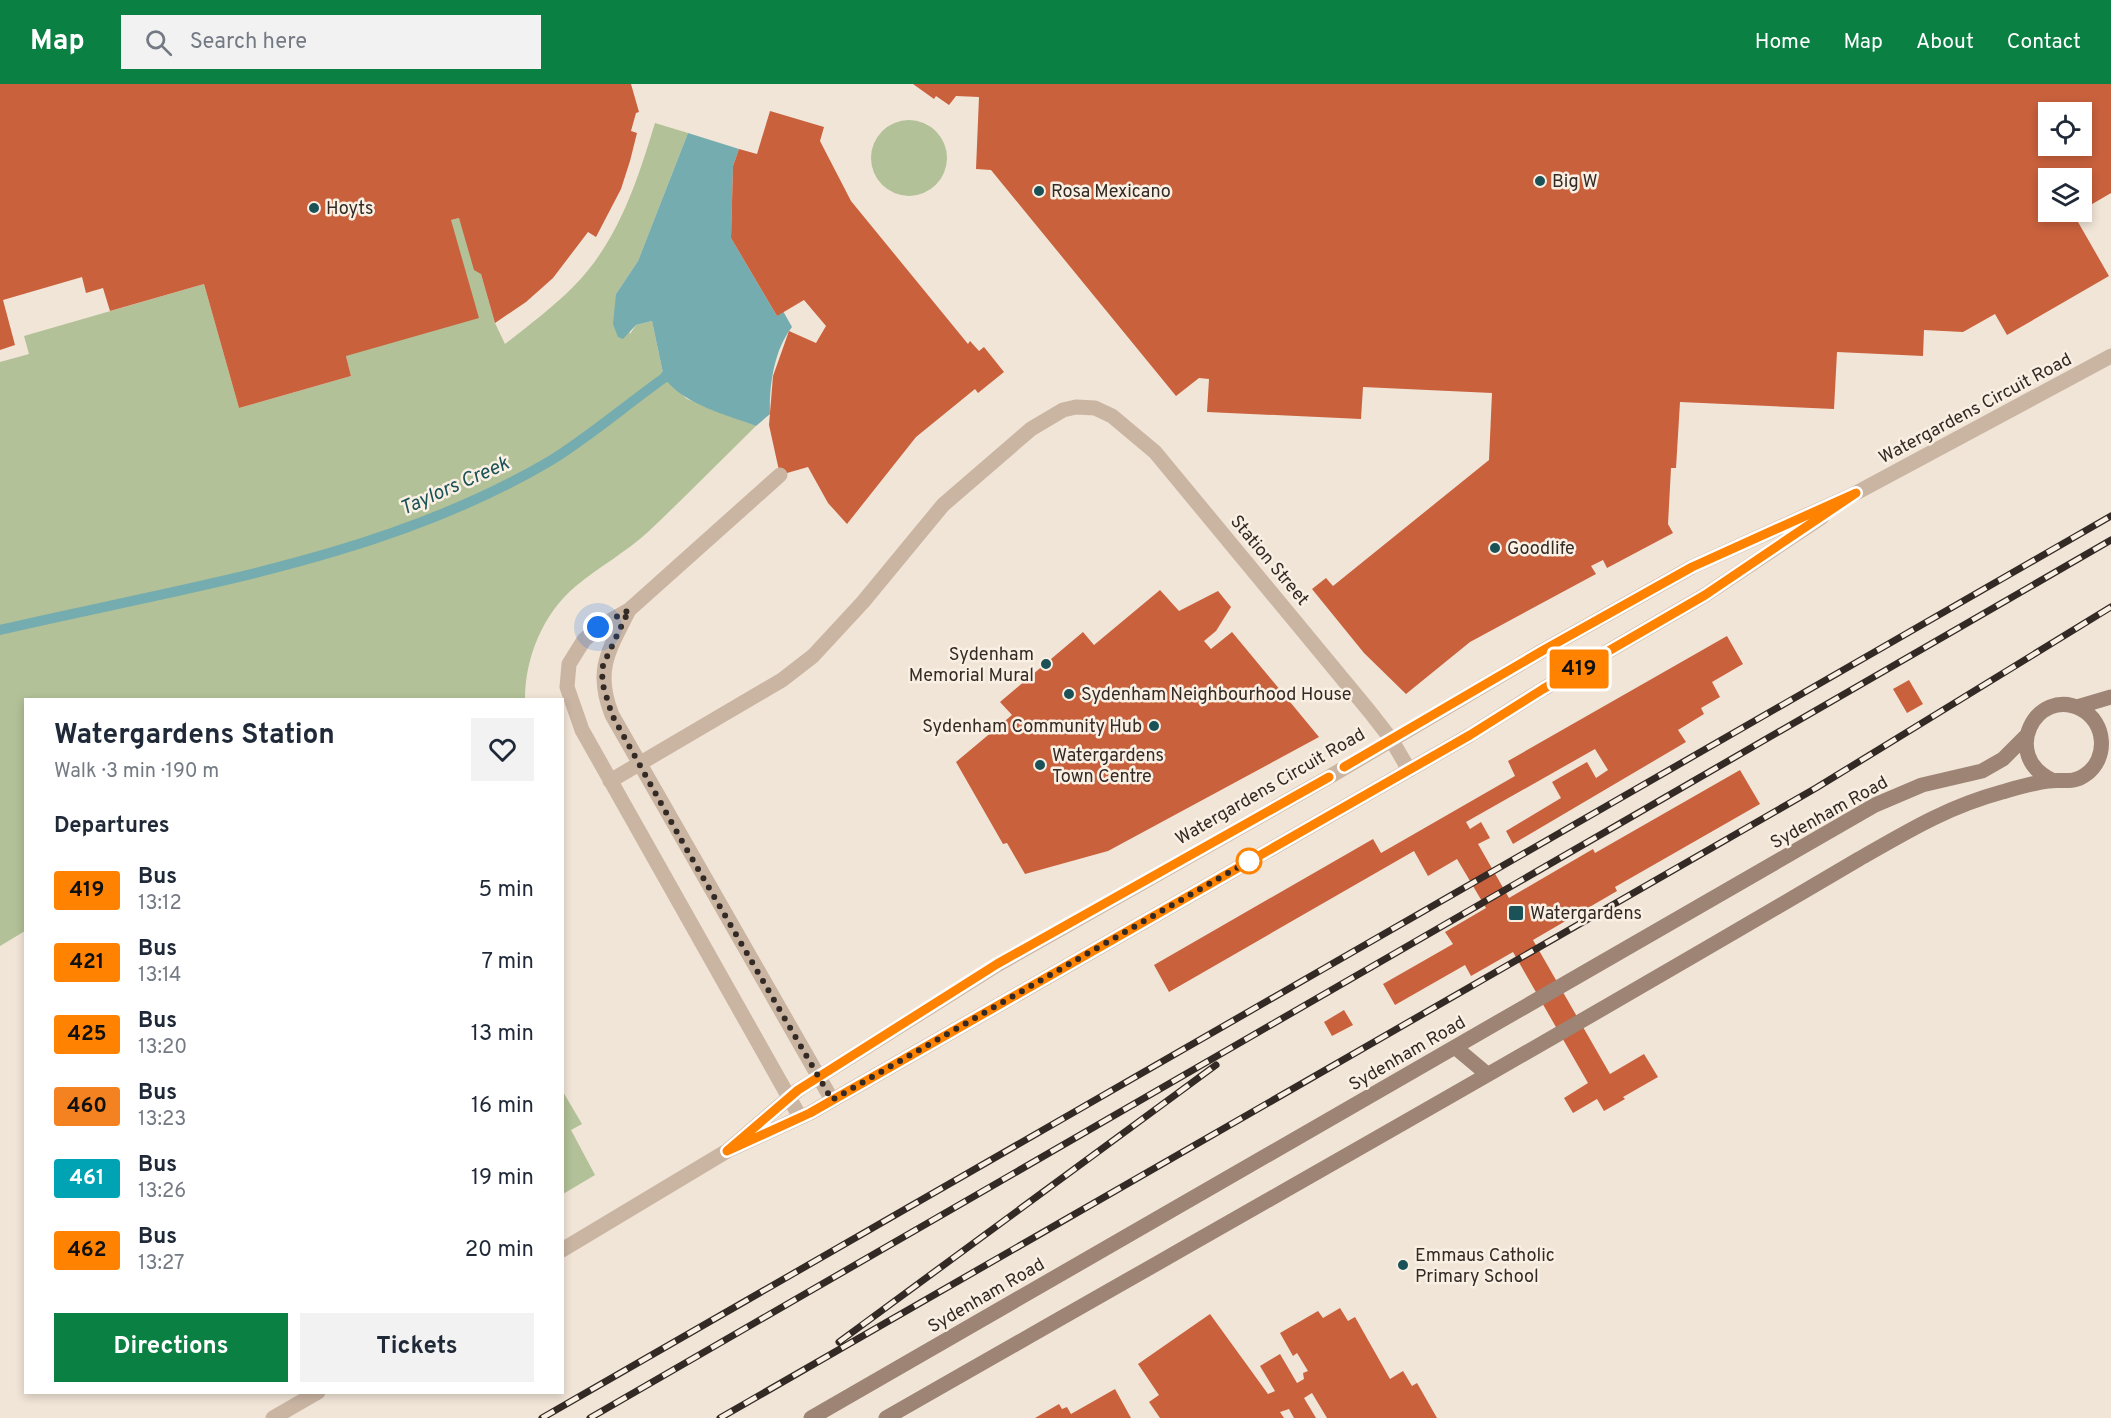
<!DOCTYPE html>
<meta charset="utf-8">
<style>
:root{--surface:#fff;--page:#f2f2f3;--text:#1f2937;--muted:#747a83;--accent:#0b8043}
body{margin:0;font-family:Overpass,sans-serif;background:var(--page);color:var(--text);height:100vh;display:flex;flex-direction:column;font-size:22px;white-space:nowrap}
*{box-sizing:border-box;margin:0}
p{font-size:20px;color:var(--muted)}
.icon{flex:none;width:33px;height:33px;fill:none;stroke:currentColor;stroke-width:2;stroke-linecap:round;stroke-linejoin:round}
.map{position:relative;flex:1;overflow:hidden}
.panel{position:absolute;left:24px;top:614px;width:540px;height:696px;display:flex;flex-direction:column;background:var(--surface);border-radius:0px;box-shadow:0 3px 9px #0003}
.panel>*{flex:none}
.badge{padding:0 12px;border-radius:4px;font-size:21px;line-height:39px}
.tools{position:absolute;left:2038px;top:18px;display:grid;gap:12px}
.tools a{display:grid;place-items:center;width:54px;height:54px;border-radius:0px;background:var(--surface);box-shadow:0 3px 9px #0003;font-size:30px}
.you{position:absolute;width:30px;height:30px;margin:-15px;border:4px solid #fff;border-radius:50%;background:#1a73e8;box-shadow:0 0 0 9px #1a73e833}
.map>.badge{position:absolute;translate:-50% -50%;box-shadow:0 0 0 3px #fff}
h2{padding:0 30px;font-size:22px;line-height:54px}
.round{display:grid;place-items:center;flex:none;width:63px;height:63px;border-radius:0px;background:var(--page)}
.summary{display:flex;align-items:center;justify-content:space-between;height:102px;padding:0 30px}
h1{font-size:28px;font-weight:700;line-height:45px}
.action{display:flex;gap:12px;margin-top:auto;padding:12px 30px}
.action a{flex:1;height:69px;border-radius:0px;background:var(--accent);color:#fff;font-size:24px;font-weight:700;line-height:69px;text-align:center}
.action a+a{background:var(--page);color:var(--text)}
ul{padding:0;list-style:none}
li{display:flex;align-items:center;gap:18px;height:72px;padding:0 30px}
li div{flex:1}
li b{display:block;font-size:22px}
li em{font-style:normal}
li .badge{min-width:66px;font-weight:700;text-align:center}
header{display:flex;align-items:center;gap:36px;box-sizing:border-box;height:84px;padding:0 30px;background:var(--accent);color:#fff}
header strong{font-size:28px}
nav{display:flex;gap:33px;margin-inline-start:auto;font-size:21px}
.search{width:420px;height:54px;background:var(--page);display:flex;align-items:center;gap:15px;box-sizing:border-box;padding:0 21px;border-radius:0px;color:var(--muted);font-size:22px}
.map>svg:first-child{display:block}
</style>
<header>
<strong>Map</strong>
<div class="search"><svg class="icon" aria-label="search" viewBox="0 0 24 24"><circle cx="10" cy="10" r="6"/><path d="M15 15l6 6"/></svg>Search here</div>
<nav><a>Home</a><a>Map</a><a>About</a><a>Contact</a></nav>
</header>
<div class="map">
<svg width="2111" height="1334" viewBox="0 0 2111 1334">
<rect width="100%" height="100%" fill="#f1e5d7"/>
<!-- green -->
<path fill="#b2c197" d="M871 74a38 38 0 1 1 76 0a38 38 0 1 1-76 0Z
M 655,39 L 688,49 L 638,177 L 616,210 L 630,250 L 636,241 L 652,237 L 664,294 L 687,315 L 756,342 C 720,377 685,413 648,448 C 626,468 599,483 576,502 C 543,529 525,574 525,615 L 26,615 L 25,847 L 0,862 L 0,278 L 29,270 L 24,252 L 204,200 L 239,324 L 351,292 L 346,272 L 451,136 L 459,134 L 481,190 L 495,239 L 505,260 C 528,242 552,224 573,203 C 618,158 637,98 655,39 Z
M 562,1006 L 582,1040 L 571,1046 L 595,1091 L 563,1110 Z"/>
<!-- water -->
<path fill="#75acaf" d="M 688,49 L 739,65 L 733,82 L 731,154 L 777,232 L 783,227 L 792,243 C 774,266 769,302 770,330 L 756,342 C 725,330 685,321 664,294 L 652,237 L 636,241 L 623,255 L 618,253 L 613,240 L 616,210 L 638,177 Z"/>
<g fill="none" stroke-linecap="round" stroke-linejoin="round">
<!-- stream -->
<path stroke="#75acaf" stroke-width="10" d="M 0,546 C 185,503 384,475 550,377 C 589,353 626,321 664,294 L 672,283"/>
</g>
<!-- building -->
<path fill="#c9613d" fill-rule="evenodd" d="M 0,0 L 631,0 L 639,28 L 636,29 L 631,47 L 637,49 L 630,77 L 621,105 L 596,153 L 588,148 L 553,194 L 526,218 L 495,239 L 481,190 L 474,186 L 459,134 L 451,136 L 479,234 L 346,272 L 351,292 L 239,324 L 204,200 L 110,227 L 103,204 L 86,209 L 82,193 L 3,216 L 15,261 L 0,266 Z
M 913,0 L 2111,0 L 2111,109 L 2082,126 L 2082,94 L 2049,94 L 2049,128 L 2080,128 L 2074,131 L 2109,192 L 2007,251 L 1995,230 L 1963,248 L 1924,246 L 1923,272 L 1837,268 L 1834,325 L 1680,318 L 1676,384 L 1671,384 L 1668,440 L 1673,449 L 1607,484 L 1603,476 L 1591,482 L 1596,490 L 1470,558 L 1406,610 L 1364,569 L 1312,505 L 1326,494 L 1333,502 L 1489,376 L 1492,309 L 1363,303 L 1361,335 L 1207,328 L 1209,295 L 1199,294 L 1176,312 L 991,86 L 976,85 L 979,13 L 956,12 L 949,21 L 936,12 L 934,15 ZM 2049,28 L 2082,28 L 2082,62 L 2049,62 Z
M 770,27 L 824,43 L 820,57 L 851,117 L 968,260 L 970,257 L 979,267 L 984,263 L 1004,288 L 978,309 L 975,305 L 916,353 L 847,440 L 828,419 L 808,383 L 780,391 L 769,341 L 773,292 L 789,247 L 816,259 L 826,242 L 804,216 L 777,232 L 731,154 L 733,82 L 739,65 L 757,70 Z
M 1160,506 L 1179,527 L 1218,507 L 1231,523 L 1216,547 L 1204,557 L 1211,565 L 1232,548 L 1319,653 L 1108,767 L 1025,790 L 1007,759 L 1003,760 L 956,678 L 1012,631 L 1000,618 L 1083,548 L 1094,561 Z
M 1727,552 L 1743,580 L 1712,598 L 1720,613 L 1701,624 L 1704,630 L 1678,646 L 1686,658 L 1513,760 L 1506,747 L 1561,714 L 1552,698 L 1587,678 L 1596,694 L 1608,686 L 1595,665 L 1466,738 L 1470,745 L 1481,738 L 1490,754 L 1478,760 L 1509,814 L 1593,765 L 1595,769 L 1740,686 L 1760,720 L 1615,803 L 1617,807 L 1533,856 L 1610,990 L 1644,970 L 1658,993 L 1623,1013 L 1625,1015 L 1604,1027 L 1597,1015 L 1573,1029 L 1564,1014 L 1588,999 L 1513,868 L 1471,892 L 1465,881 L 1395,921 L 1383,900 L 1453,860 L 1445,848 L 1486,824 L 1457,775 L 1428,792 L 1414,767 L 1169,908 L 1154,881 L 1373,755 L 1381,769 L 1515,692 L 1508,677 Z
M 1909,596 L 1923,620 L 1907,629 L 1893,605 Z
M 1344,926 L 1353,941 L 1332,952 L 1324,938 Z
M 1340,1224 L 1348,1237 L 1355,1233 L 1390,1295 L 1403,1287 L 1412,1302 L 1417,1299 L 1437,1334 L 1327,1334 L 1312,1309 L 1304,1314 L 1316,1334 L 1294,1334 L 1289,1325 L 1280,1328 L 1284,1334 L 1160,1334 L 1149,1318 L 1159,1311 L 1138,1280 L 1210,1230 L 1268,1310 L 1275,1307 L 1260,1282 L 1280,1270 L 1297,1299 L 1304,1295 L 1303,1289 L 1308,1287 L 1297,1269 L 1293,1272 L 1280,1249 L 1318,1227 L 1323,1234 Z
M 1115,1305 L 1131,1334 L 1035,1334 L 1059,1320 L 1062,1325 L 1067,1323 L 1071,1330 Z"/>
<g fill="none" stroke-linecap="round" stroke-linejoin="round">
<!-- lane -->
<path stroke="#cab5a3" stroke-width="15" d="M 780,391 L 629,526 L 599,543 L 584,556 L 569,580 L 567,603 L 582,646 L 800,1033
M 629,526 C 609,566 594,586 612,631 L 832,1016
M 610,697 L 782,596 L 813,572 L 863,518 L 943,421 L 1031,345 L 1063,326 L 1076,323 L 1095,324 L 1112,332 L 1155,368 L 1370,628 L 1391,655 L 1409,686"/>
<!-- street -->
<path stroke="#cab5a3" stroke-width="15" d="M 727,1067 L 798,1006 L 997,881 L 1329,693 L 1542,567 L 1692,483 L 1856,409 L 2111,272
M 562,1166 L 727,1067 L 810,1029 L 1470,651 L 1543,605 L 1705,511 L 1822,433
M 273,1334 L 318,1308"/>
<!-- secondary -->
<path stroke="#9d8475" stroke-width="15" d="M 2077,623 L 2111,613
M 1456,964 L 1487,990
M 811,1334 L 1875,721 L 1922,701 L 1982,687 L 2003,675 L 2027,651
M 886,1334 C 1211,1148 1537,965 1859,775 C 1908,747 1947,723 2002,708 C 2016,704 2032,699 2048,697 C 2061,695 2073,700 2085,691 C 2109,675 2106,638 2081,625 C 2036,602 2000,672 2052,696"/>
<!-- rail casing -->
<g stroke="#342a25" stroke-width="7">
<path id="rail" d="M 839,1258 L 1216,981
M 542,1334 L 2111,432
M 590,1334 L 2111,456
M 720,1334 L 1816,704 L 2111,523"/>
</g>
<!-- rail -->
<use href="#rail" stroke="#f9efe3" stroke-width="4.5" stroke-dasharray="14" stroke-linecap="butt"/>
</g>
<g fill="none" stroke-linecap="round" stroke-linejoin="round">
<!-- line casing -->
<g stroke="#fff" stroke-width="14">
<path id="line" d="M 1329,693 L 997,880 L 798,1006 L 727,1067 L 810,1029 L 1470,651 L 1543,605 L 1705,511 L 1856,409 L 1692,483 L 1542,567 L 1344,683"/>
</g>
<!-- line -->
<use href="#line" stroke="#ff8200" stroke-width="9"/>
<!-- walk -->
<path stroke="#342a25" stroke-width="6" stroke-dasharray="0 10.8" d="M 598,543 L 629,526 L 603,581 L 602,598 L 612,631 L 683,759 L 832,1016 L 1249,777"/>
</g>
<!-- markers -->
<g fill="#1a5257" stroke="#f9efe3" stroke-width="2">
<circle cx="1540" cy="97" r="6"/>
<circle cx="1039" cy="107" r="6"/>
<circle cx="314" cy="124" r="6"/>
<circle cx="1495" cy="464" r="6"/>
<circle cx="1046" cy="580" r="6"/>
<circle cx="1069" cy="610" r="6"/>
<circle cx="1154" cy="642" r="6"/>
<circle cx="1040" cy="681" r="6"/>
<rect x="1508" y="821" width="16" height="16" rx="3"/>
<circle cx="1403" cy="1181" r="6"/>
</g>
<circle fill="#fff" stroke="#ff8200" stroke-width="3" cx="1249" cy="777" r="12"/>
<g text-anchor="middle" stroke-width="5" stroke-linejoin="round" paint-order="stroke">
<!-- poi labels -->
<g font-size="18" fill="#342a25" stroke="#f9efe3" text-anchor="start">
<text x="1552" y="103">Big W</text>
<text x="1051" y="113">Rosa Mexicano</text>
<text x="326" y="130">Hoyts</text>
<text x="1507" y="470">Goodlife</text>
<text x="1034" y="576" text-anchor="end">Sydenham<tspan x="1034" dy="21">Memorial Mural</tspan></text>
<text x="1081" y="616">Sydenham Neighbourhood House</text>
<text x="1142" y="648" text-anchor="end">Sydenham Community Hub</text>
<text x="1052" y="677">Watergardens<tspan x="1052" dy="21">Town Centre</tspan></text>
<text x="1530" y="835">Watergardens</text>
<text x="1415" y="1177">Emmaus Catholic<tspan x="1415" dy="21">Primary School</tspan></text>
</g>
<!-- street labels -->
<g font-size="18" fill="#342a25" stroke="#f9efe3">
<text transform="translate(1975 324) rotate(-28)" y="6">Watergardens Circuit Road</text>
<text transform="translate(1270 476) rotate(50)" y="6">Station Street</text>
<text transform="translate(1270 702) rotate(-30)" y="6">Watergardens Circuit Road</text>
<text transform="translate(1829 728) rotate(-29)" y="6">Sydenham Road</text>
<text transform="translate(1407 969) rotate(-30)" y="6">Sydenham Road</text>
<text transform="translate(986 1211) rotate(-30)" y="6">Sydenham Road</text>
</g>
<!-- water labels -->
<g font-size="20" font-style="italic" fill="#1a5257" stroke="#f9efe3">
<text transform="translate(454 401) rotate(-24)" y="7">Taylors Creek</text>
</g>
</g>
</svg>
<div class="tools">
<a><svg class="icon" aria-label="locate" viewBox="0 0 24 24"><circle cx="12" cy="12" r="6"/><path d="M12 2v4M12 18v4M2 12h4M18 12h4"/></svg></a>
<a><svg class="icon" aria-label="layers" viewBox="0 0 24 24"><path d="M12 4l9 5-9 5-9-5zM3 14l9 5 9-5"/></svg></a>
</div>
<div class="you" style="left:598px;top:543px"></div>
<b class="badge" style="left:1579px;top:585px;background:#ff8200;color:#111">419</b>
<section class="panel">
<div class="summary"><div><h1>Watergardens Station</h1><p>Walk · 3 min · 190 m</p></div><a class="round"><svg class="icon" aria-label="heart" viewBox="0 0 24 24"><path d="M12 20l-8-8c-3-5 5-10 8-4 3-6 11-1 8 4z"/></svg></a></div>
<h2>Departures</h2>
<ul>
<li><span class="badge" style="background:#ff8200;color:#111">419</span><div><b>Bus</b><p>13:12</p></div><em>5 min</em></li>
<li><span class="badge" style="background:#ff8200;color:#111">421</span><div><b>Bus</b><p>13:14</p></div><em>7 min</em></li>
<li><span class="badge" style="background:#ff8200;color:#111">425</span><div><b>Bus</b><p>13:20</p></div><em>13 min</em></li>
<li><span class="badge" style="background:#f58220;color:#111">460</span><div><b>Bus</b><p>13:23</p></div><em>16 min</em></li>
<li><span class="badge" style="background:#00a3b4;color:#fff">461</span><div><b>Bus</b><p>13:26</p></div><em>19 min</em></li>
<li><span class="badge" style="background:#ff8200;color:#111">462</span><div><b>Bus</b><p>13:27</p></div><em>20 min</em></li>
</ul>
<div class="action"><a>Directions</a><a>Tickets</a></div>
</section>
</div>
